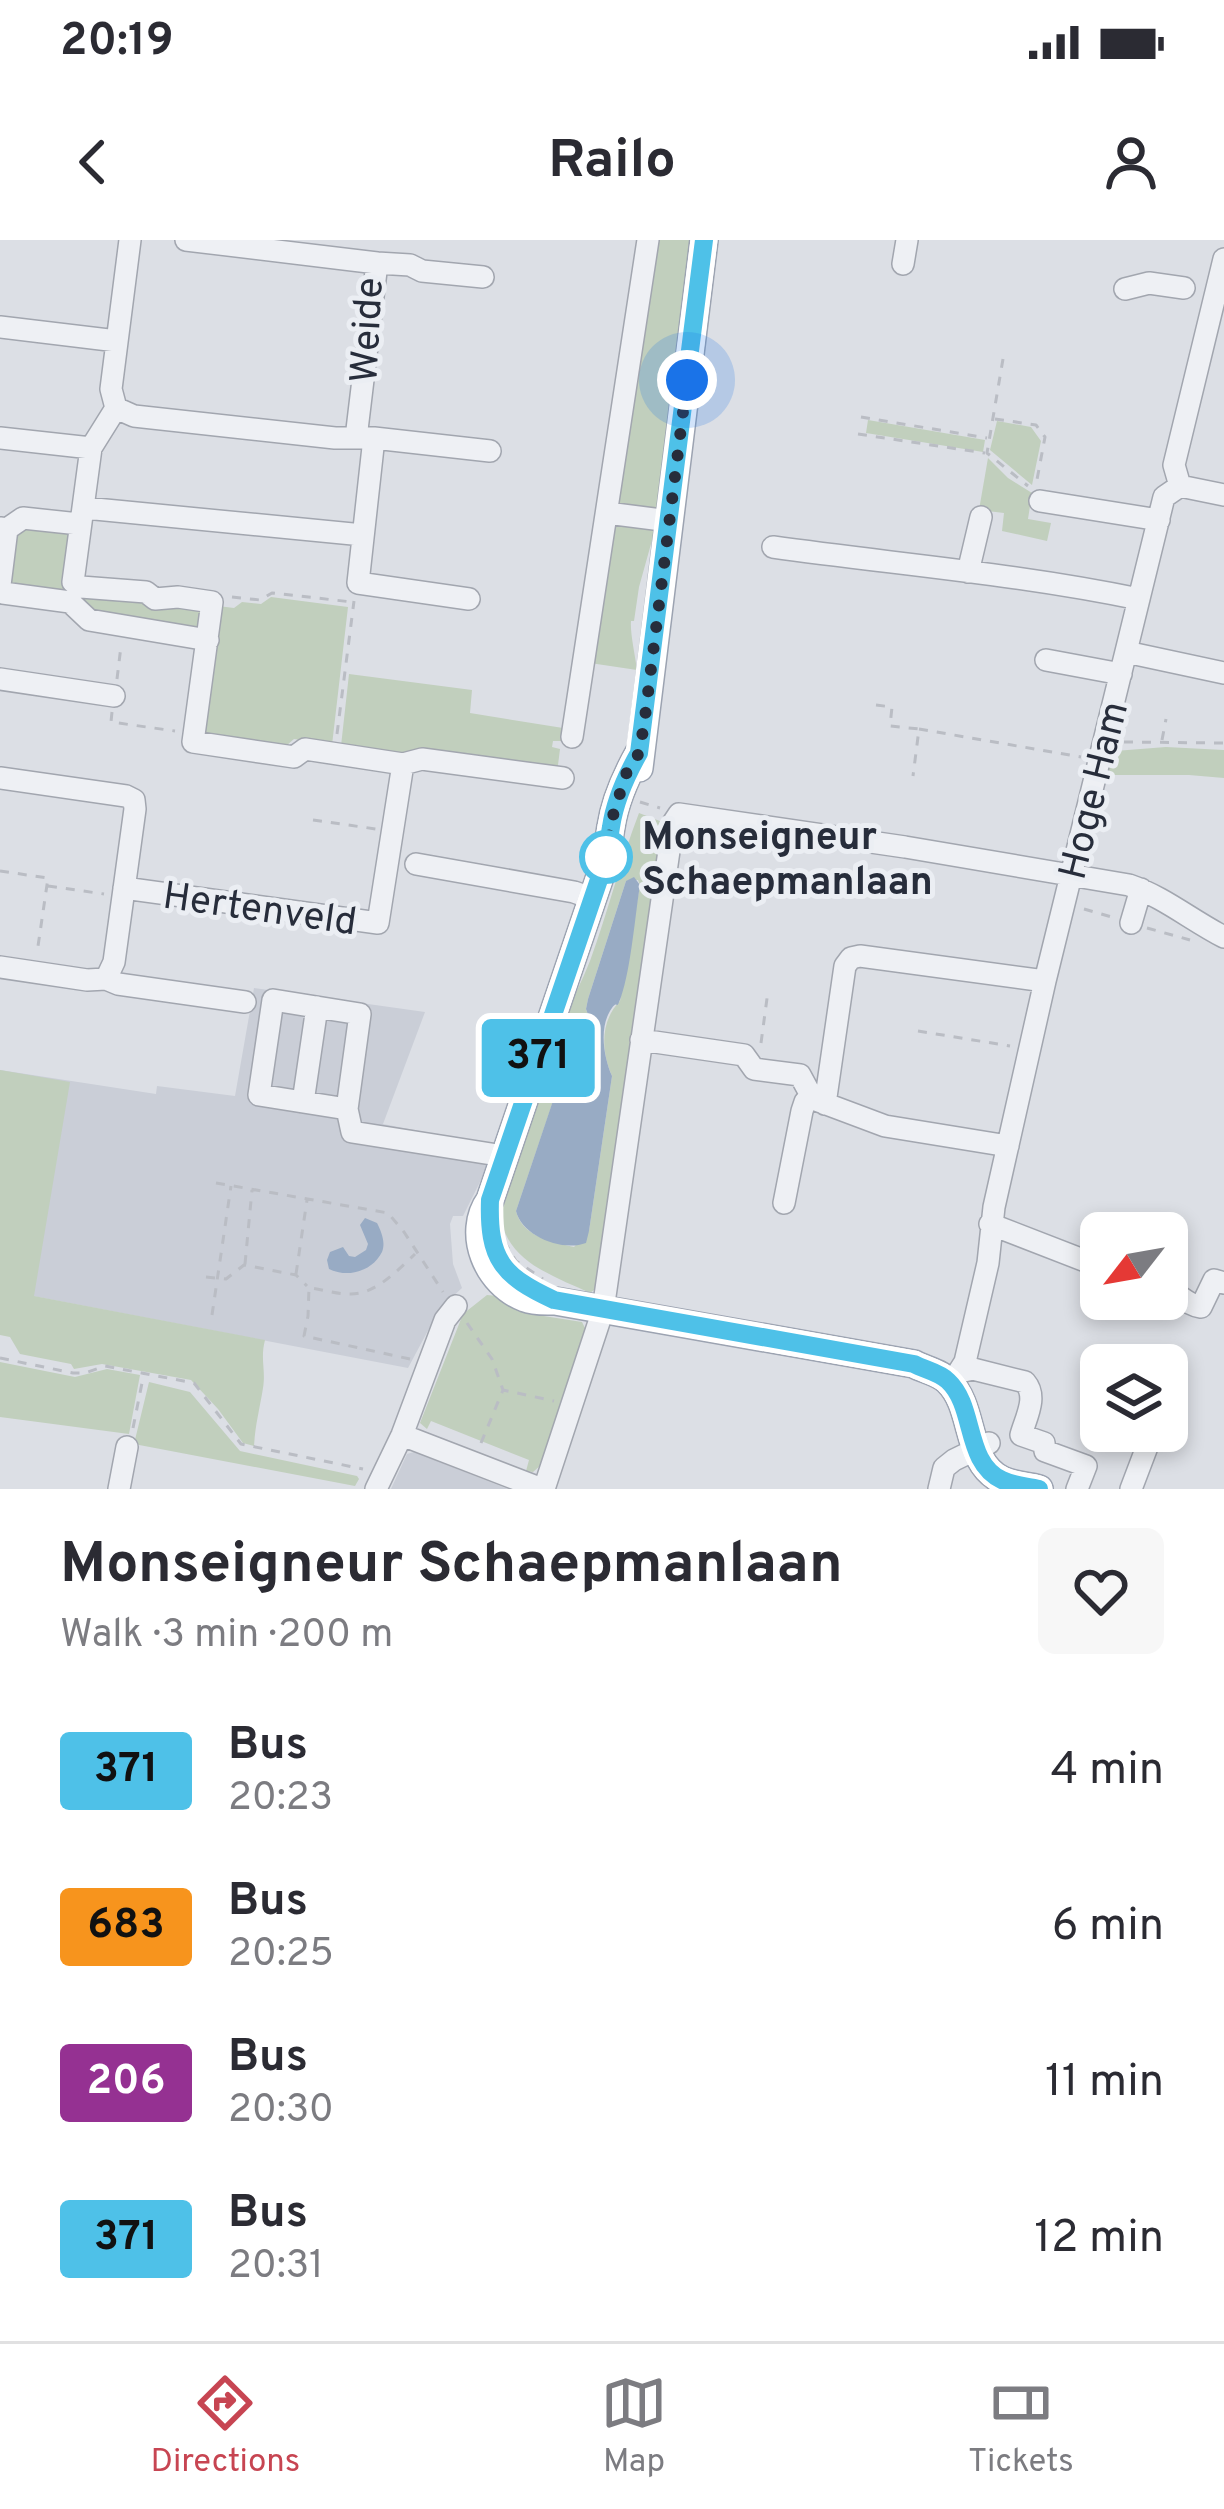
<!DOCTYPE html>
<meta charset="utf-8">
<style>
:root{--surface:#fff;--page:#f7f7f7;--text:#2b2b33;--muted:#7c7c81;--line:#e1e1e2;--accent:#c74552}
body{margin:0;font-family:Overpass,sans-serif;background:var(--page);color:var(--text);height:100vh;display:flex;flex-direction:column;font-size:45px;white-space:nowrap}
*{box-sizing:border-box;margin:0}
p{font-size:39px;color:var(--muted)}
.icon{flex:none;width:66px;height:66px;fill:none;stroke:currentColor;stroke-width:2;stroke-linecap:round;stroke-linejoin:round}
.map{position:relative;height:1249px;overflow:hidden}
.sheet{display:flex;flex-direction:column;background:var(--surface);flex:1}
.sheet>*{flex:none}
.badge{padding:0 24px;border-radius:9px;font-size:42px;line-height:78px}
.needle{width:78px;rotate:239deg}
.tools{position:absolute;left:1080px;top:972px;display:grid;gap:24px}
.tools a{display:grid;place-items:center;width:108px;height:108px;border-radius:18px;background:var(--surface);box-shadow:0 6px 18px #0003;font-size:60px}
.you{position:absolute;width:60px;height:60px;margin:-30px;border:9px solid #fff;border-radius:50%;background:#1a73e8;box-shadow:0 0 0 18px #1a73e833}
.map>.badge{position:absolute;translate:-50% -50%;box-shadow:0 0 0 6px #fff}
.round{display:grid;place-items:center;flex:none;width:126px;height:126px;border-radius:18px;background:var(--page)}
.headline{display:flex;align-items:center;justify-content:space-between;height:204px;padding:0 60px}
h1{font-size:57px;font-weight:700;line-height:90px}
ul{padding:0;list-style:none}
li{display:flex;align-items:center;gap:36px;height:156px;padding:0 60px}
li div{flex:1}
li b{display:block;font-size:45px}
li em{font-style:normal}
li .badge{min-width:132px;font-weight:700;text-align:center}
.status{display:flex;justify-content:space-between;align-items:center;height:84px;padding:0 60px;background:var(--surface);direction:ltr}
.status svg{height:33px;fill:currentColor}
header{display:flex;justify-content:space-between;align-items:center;height:156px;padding:0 60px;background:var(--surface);font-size:54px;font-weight:700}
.tab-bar{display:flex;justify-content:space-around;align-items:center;height:168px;border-top:3px solid var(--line);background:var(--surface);font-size:33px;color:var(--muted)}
.tab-bar a{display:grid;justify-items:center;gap:6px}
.tab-bar .on{color:var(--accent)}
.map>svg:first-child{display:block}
</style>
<div class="status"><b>20:19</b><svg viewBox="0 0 49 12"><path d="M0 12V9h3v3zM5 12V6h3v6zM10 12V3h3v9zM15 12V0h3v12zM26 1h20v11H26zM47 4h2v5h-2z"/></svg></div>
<header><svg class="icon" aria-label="back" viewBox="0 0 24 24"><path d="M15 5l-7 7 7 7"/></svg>Railo<svg class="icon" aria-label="person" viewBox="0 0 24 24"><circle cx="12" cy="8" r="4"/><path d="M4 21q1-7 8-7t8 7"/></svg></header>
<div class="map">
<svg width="1224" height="1249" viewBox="0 0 1224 1249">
<rect width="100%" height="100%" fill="#dcdfe5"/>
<!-- built -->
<path fill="#caced7" d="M 254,748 L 425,772 L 383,884 L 492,905 L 490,922 L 463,976 L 453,976 L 450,984 L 453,1024 L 462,1048 L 440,1068 L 408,1128 L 12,1052 L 0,830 L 156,854 L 157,846 L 235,856 Z
M 414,1212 L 508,1249 L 391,1249 L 407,1214 Z"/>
<!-- green -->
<path fill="#c1cfbd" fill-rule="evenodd" d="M 654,0 L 693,0 L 660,274 L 617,265 Z
M 868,180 L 985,200 L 983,212 L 866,193 Z
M 997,181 L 1031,187 L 1041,201 L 1032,245 L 990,210 Z
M 988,218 L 1008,238 L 1032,253 L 1028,279 L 1051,283 L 1047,301 L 1002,291 L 1004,273 L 979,270 Z
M 24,283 L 72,288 L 65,358 L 4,349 L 11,294 Z
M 612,284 L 656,286 L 639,347 L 634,381 L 631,381 C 630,393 635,414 637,430 L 590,423 Z
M 77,353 L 202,367 L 198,392 L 90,376 Z
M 271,357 L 348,367 L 332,505 L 294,499 L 286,506 L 207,495 L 201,489 L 218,366 L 234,368 L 242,362 L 261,364 Z
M 349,434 L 472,450 L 470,473 L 563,488 L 562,501 L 553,501 L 552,507 L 560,509 L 557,533 L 341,506 Z
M 1166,507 L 1224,510 L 1224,538 L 1189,535 L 1105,535 L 1110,514 L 1115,511 Z
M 639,573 L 665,583 L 598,1047 L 590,1053 C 558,1038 517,1025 504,990 C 497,971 509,946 515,928 C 528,880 543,834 560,788 C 569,765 581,744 590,721 C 608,672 620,622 639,573 ZM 638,640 L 640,645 L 620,761 C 600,781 601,811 612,836 L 589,991 L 574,1007 C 551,1002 522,996 516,971 L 567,820 L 575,816 L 590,780 L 586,769 L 588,759 L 626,641 Z
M 0,830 L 70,842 L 34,1056 L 265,1100 C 260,1119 266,1130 263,1148 C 260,1167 255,1186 254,1206 L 243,1203 L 218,1169 L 191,1140 L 102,1124 L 74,1129 L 71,1124 L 20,1114 L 10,1097 L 0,1095 Z
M 487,1055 L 498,1056 L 531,1074 L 582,1082 L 588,1094 L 541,1225 L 533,1232 L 526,1231 L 529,1220 L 431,1181 L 427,1189 L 420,1183 L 463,1074 Z
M 0,1122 L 75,1137 L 107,1129 L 140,1135 L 129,1194 L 0,1177 Z
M 149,1142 L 190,1152 L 240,1211 L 357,1236 L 359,1239 L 355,1246 L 134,1204 Z"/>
<!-- water -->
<path fill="#98abc4" d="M 634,637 L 640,645 C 635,676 631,728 621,757 C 615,774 619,756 610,771 C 599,789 604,818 612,836 L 589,991 L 586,1003 C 562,1012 522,996 516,971 L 567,819 L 575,816 L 590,780 L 586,769 L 588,759 L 626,641 Z
M 365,978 L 377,983 C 381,991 386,1002 382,1012 C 372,1032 347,1038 329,1029 L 327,1020 L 330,1012 L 343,1007 L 349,1016 L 355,1017 L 366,1010 L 368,1004 L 360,985 Z"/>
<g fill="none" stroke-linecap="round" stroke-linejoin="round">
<!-- minor casing -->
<g stroke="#a2a6af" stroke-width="24">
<path id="minor" d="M 130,0 L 111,149 L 116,168 L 134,176 L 335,198 L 374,198 L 358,343 L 469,359
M 186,0 L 377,23 L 356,198
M 377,23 L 410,25 L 422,31 L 483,37
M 903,24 L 907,0
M 1125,49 L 1149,43 L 1184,48
M 0,87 L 117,101
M 116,168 L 91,208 L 73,342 L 81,347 L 146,352 L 155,359 L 178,357 L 212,362 L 193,502 L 294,517 L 305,509 L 403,524 L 422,519 L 563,538
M 0,198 L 91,208
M 374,198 L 490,211
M 1180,246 L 1174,225 L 1224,19
M 1180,246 L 1224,255
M 1040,261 L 1159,280
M 85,268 L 363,295
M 607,273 L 670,281
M 0,288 L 7,289 L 23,278 L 79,284
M 773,307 C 895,324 1019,334 1139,359
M 968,332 L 981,277
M 0,345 L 7,289
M 0,349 L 3,353 L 70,362 L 89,380 L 208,400
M 1126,412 L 1224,433
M 1046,420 L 1121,434
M 0,439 L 114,456
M 572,497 L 648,0
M 0,538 L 126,556 L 134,560 L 135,569 L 114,722 L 106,739 L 87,740 L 0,727
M 416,624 L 574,652 L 591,658
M 124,648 L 378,683 L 403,524
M 1131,683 L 1141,649
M 106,739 L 118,744 L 245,762
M 641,800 L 744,815 L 754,829 L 800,835 L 813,859
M 303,862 L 317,767
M 825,864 L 845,726 L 851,718 L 860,716 L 1045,741
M 347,869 L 360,774 L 273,760 L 259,855 L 347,869 L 352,892 L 504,916
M 784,963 L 802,871 L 805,862 L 813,859 L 885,886 L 1008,906
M 990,984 L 1101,1027
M 1167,1049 C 1180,1054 1187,1065 1201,1067 L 1214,1040 L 1224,1043
M 959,1132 L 973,1129 L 1025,1142 C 1038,1157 1026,1177 1021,1195 L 1044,1203 L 1045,1211 L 1086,1226 L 1077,1249
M 951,1144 L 965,1122 L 988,1023 L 994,967 L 1045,741 L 1164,257 L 1180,246
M 402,1195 L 542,1249
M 119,1249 L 127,1207
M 376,1249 L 402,1195 L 445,1080 L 456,1066
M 544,1249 L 603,1070 L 673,583 L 679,574 L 905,607 L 1129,645 C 1164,657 1191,680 1224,697
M 939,1249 L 944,1228 L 954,1220 L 989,1203
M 1131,1249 L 1153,1191"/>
</g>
<!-- major casing -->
<g stroke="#9ca3b1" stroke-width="30">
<path id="major" d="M 639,513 C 626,536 615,560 611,587 C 609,597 609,606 607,616 L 490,960 C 466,993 487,1044 525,1058 C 535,1062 545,1061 555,1061 L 914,1124 C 925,1130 939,1132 948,1141 C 976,1168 964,1222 1002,1240 C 1014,1246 1027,1245 1039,1249
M 639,528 L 704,0"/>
</g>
<!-- path -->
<path stroke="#babdc4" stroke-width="3" stroke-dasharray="9 9" stroke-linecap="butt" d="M 1003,119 L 987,213 L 1028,246
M 861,177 L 987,198
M 995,179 L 1036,185 L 1045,197 L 1036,245
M 858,194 L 985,213
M 232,357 L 260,360 L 272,353 L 352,362
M 117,439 L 121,406
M 876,465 L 892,467 L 890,486 L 919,489 L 913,536
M 112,472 L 111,482 L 175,491
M 919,489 L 1081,517
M 337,494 L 354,361
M 1162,500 L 1166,479
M 1124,502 L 1224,503
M 640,562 L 660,568
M 313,580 L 376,589
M 0,631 L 48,638 L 37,713
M 48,646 L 104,654
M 1084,669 L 1115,678
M 1147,688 L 1190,700
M 918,791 L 1010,806
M 761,803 L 768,751
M 216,943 L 388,973 L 404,992 L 443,1052
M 504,1001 L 516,1021 L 543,1039
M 245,1024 L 252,950
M 296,1034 L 307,960
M 206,1037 L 226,1039 L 244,1025 L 296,1035 L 307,1046
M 212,1075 L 231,946
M 467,1083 L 492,1119 L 503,1150
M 0,1118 L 73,1133 L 85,1133 L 105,1126 L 194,1143 L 241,1204 L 363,1229
M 410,1119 L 304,1096 L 308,1076 L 309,1048 C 322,1049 335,1054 348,1054 C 374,1056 398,1030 415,1014
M 133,1188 L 144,1133
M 481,1203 L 503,1150 L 554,1161"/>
<!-- minor -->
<use href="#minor" stroke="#eef0f4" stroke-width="21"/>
<!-- major -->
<use href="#major" stroke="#fff" stroke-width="27"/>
</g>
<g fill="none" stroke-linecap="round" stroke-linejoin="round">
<!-- line casing -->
<g stroke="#fff" stroke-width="27">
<path id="line" d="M 704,0 L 639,513 C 626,536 615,560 611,587 C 609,597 609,606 607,616 L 490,960 C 488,1019 502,1036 554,1060 L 914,1124 C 925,1130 939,1132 948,1141 C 976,1167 964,1222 1002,1240 C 1014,1246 1027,1246 1039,1249"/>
</g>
<!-- line -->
<use href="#line" stroke="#4ec1e8" stroke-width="18"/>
<!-- walk -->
<path stroke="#272d3b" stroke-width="12" stroke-dasharray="0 21.6" d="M 606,617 L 611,582 L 626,534 L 639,513 L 644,485 L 687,140"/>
</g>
<!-- markers -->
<circle fill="#fff" stroke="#4ec1e8" stroke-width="6" cx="606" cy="617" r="24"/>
<g text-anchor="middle" stroke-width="10" stroke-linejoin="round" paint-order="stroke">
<!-- street labels -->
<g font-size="39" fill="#272d3b" stroke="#ebeef3">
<text transform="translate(365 90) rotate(-87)" y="14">Weide</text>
<text transform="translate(1092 550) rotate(-76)" y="14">Hoge Ham</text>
<text transform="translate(260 667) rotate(8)" y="14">Hertenveld</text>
</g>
<!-- stop labels -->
<g font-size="39" font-weight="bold" fill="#272d3b" stroke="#ebeef3" text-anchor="start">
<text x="642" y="609">Monseigneur<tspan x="642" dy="45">Schaepmanlaan</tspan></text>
</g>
</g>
</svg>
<div class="tools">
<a><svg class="needle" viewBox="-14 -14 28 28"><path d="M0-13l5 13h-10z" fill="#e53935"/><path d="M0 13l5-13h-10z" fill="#7c7c81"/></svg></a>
<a><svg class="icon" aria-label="layers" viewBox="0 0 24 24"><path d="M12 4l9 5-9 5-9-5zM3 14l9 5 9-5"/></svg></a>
</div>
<div class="you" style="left:687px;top:140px"></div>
<b class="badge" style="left:538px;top:818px;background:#4ec1e8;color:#111">371</b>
</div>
<section class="sheet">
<div class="headline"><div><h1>Monseigneur Schaepmanlaan</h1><p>Walk · 3 min · 200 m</p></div><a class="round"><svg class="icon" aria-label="heart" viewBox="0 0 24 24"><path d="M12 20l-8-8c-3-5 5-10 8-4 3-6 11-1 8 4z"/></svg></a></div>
<ul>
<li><span class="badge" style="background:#4ec1e8;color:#111">371</span><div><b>Bus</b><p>20:23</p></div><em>4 min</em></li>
<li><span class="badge" style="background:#f7941d;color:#111">683</span><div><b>Bus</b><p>20:25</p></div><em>6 min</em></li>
<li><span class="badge" style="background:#953192;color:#fff">206</span><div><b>Bus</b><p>20:30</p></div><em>11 min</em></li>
<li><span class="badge" style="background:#4ec1e8;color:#111">371</span><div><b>Bus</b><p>20:31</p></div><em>12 min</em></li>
</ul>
</section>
<nav class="tab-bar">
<a class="on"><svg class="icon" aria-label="directions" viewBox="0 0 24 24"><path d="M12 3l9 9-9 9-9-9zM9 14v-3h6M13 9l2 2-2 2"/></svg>Directions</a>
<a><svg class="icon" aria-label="map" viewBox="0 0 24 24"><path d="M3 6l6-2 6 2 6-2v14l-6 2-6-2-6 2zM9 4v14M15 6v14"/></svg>Map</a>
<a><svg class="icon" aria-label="tickets" viewBox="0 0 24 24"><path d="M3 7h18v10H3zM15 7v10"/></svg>Tickets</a>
</nav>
